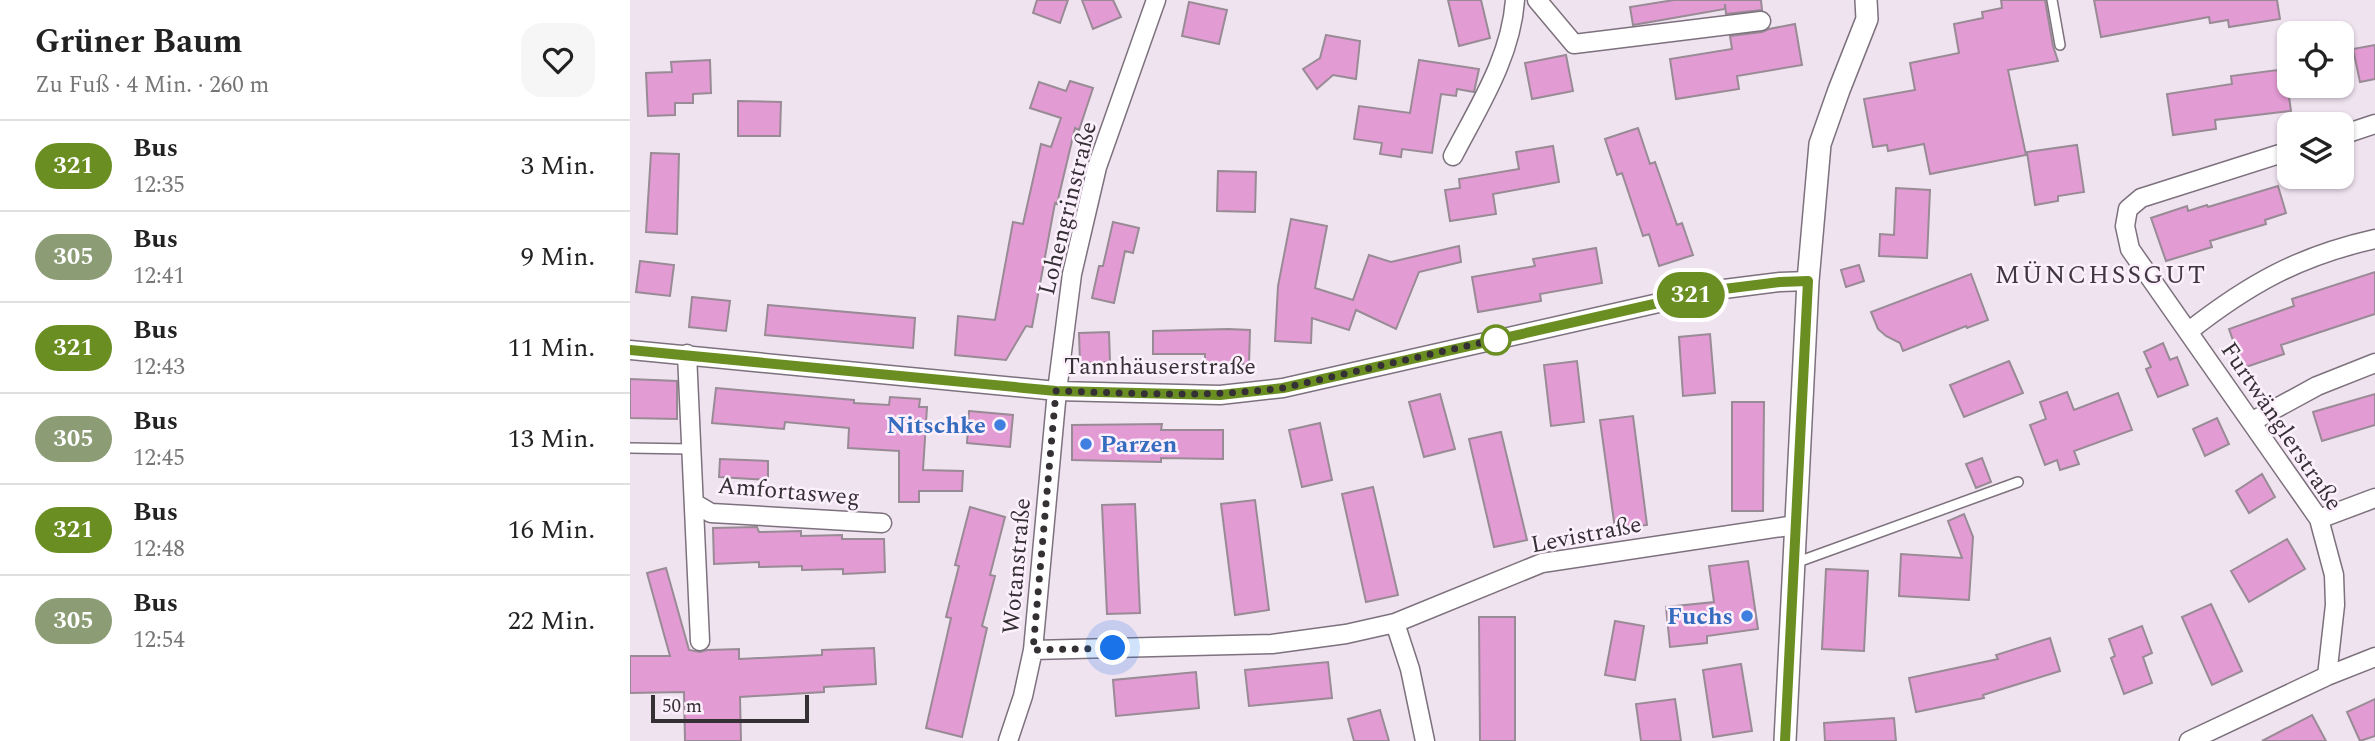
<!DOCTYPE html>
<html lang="de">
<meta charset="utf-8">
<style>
:root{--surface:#fff;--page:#f6f6f6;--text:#222;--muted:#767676;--line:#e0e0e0}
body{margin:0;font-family:Spectral,serif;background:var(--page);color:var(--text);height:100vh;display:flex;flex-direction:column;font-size:26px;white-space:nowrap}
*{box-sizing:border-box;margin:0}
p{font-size:23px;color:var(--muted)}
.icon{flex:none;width:38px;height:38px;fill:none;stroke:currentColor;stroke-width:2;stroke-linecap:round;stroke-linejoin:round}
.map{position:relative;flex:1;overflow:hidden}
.side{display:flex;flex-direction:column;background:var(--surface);width:630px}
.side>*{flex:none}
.badge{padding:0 14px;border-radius:23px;font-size:24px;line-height:46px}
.tools{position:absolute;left:1647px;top:21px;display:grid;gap:14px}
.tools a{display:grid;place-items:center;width:77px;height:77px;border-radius:14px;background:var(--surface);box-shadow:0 2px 5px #0004;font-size:35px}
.scale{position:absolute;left:21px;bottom:18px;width:158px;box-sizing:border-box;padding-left:7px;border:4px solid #343034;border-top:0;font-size:19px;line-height:24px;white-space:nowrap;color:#343034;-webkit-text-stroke:5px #fdf0fd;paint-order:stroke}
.you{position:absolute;width:35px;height:35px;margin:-18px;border:5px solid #fff;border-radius:50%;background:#1a73e8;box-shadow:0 0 0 10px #1a73e833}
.map>.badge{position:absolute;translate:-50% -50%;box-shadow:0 0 0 4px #fff}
.round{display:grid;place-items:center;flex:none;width:74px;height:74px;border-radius:21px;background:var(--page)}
.summary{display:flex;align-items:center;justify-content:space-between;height:119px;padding:0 35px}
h1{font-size:33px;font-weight:700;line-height:52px}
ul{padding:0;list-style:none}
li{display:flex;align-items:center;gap:21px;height:91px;padding:0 35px;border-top:2px solid var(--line)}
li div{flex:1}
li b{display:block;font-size:26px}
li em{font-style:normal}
li .badge{min-width:77px;font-weight:700;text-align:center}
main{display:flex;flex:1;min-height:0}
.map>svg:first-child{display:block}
</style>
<main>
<section class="side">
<div class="summary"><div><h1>Grüner Baum</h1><p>Zu Fuß · 4 Min. · 260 m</p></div><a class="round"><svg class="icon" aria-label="heart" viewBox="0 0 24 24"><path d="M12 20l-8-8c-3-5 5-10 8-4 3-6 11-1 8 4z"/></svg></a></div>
<ul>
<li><span class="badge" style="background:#6b8e23;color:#fff">321</span><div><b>Bus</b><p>12:35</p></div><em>3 Min.</em></li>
<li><span class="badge" style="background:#8c9d75;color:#fff">305</span><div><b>Bus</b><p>12:41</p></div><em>9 Min.</em></li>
<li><span class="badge" style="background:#6b8e23;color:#fff">321</span><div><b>Bus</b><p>12:43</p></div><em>11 Min.</em></li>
<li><span class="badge" style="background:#8c9d75;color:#fff">305</span><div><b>Bus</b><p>12:45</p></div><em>13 Min.</em></li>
<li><span class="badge" style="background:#6b8e23;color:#fff">321</span><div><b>Bus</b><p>12:48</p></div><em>16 Min.</em></li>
<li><span class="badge" style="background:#8c9d75;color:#fff">305</span><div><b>Bus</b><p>12:54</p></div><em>22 Min.</em></li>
</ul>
</section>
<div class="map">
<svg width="1745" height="741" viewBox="0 0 1745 741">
<rect width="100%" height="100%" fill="#f0e3f0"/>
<!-- building -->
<path fill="#e39bd3" stroke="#998b95" stroke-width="2" d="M 407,0 L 438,0 L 430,23 L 403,13 Z
M 452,0 L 483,0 L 491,17 L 463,29 Z
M 818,0 L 851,0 L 860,38 L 829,46 Z
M 1044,0 L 1131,0 L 1132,10 L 1096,14 L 1095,4 L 1095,9 L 1003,25 L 1000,7 Z
M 1371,0 L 1415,0 L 1423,46 L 1428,61 L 1378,70 L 1396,155 L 1300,174 L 1294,144 L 1258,151 L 1257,145 L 1243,147 L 1234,99 L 1285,90 L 1280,63 L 1329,53 L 1324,24 L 1353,18 L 1352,12 L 1372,8 Z
M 1464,0 L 1647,0 L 1650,19 L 1599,27 L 1598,20 L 1580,23 L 1579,17 L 1471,37 Z
M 559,2 L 597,10 L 589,44 L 552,36 Z
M 1165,24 L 1172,65 L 1107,76 L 1109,89 L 1046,99 L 1040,59 L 1102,49 L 1100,36 L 1132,32 L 1139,29 Z
M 696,35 L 730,41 L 726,79 L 703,75 L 687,89 L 673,69 L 690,58 Z
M 1745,45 L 1745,79 L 1730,82 L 1723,49 Z
M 936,55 L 943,91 L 902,99 L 895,63 Z
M 80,60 L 81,93 L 63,94 L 63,103 L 45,103 L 45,115 L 18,116 L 16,73 L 42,72 L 41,62 Z
M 789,60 L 849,69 L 844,92 L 827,89 L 826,96 L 811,94 L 802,153 L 772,149 L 771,157 L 750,154 L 752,143 L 724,139 L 729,106 L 780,113 Z
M 1655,69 L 1661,111 L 1585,120 L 1586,129 L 1543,135 L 1537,94 L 1602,84 L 1601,76 Z
M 440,81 L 463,88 L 449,130 L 445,128 L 427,204 L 425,203 L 402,327 L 396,326 L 376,360 L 325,355 L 328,316 L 365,320 L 383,222 L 393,224 L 411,144 L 421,147 L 431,118 L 400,108 L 409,82 L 436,91 Z
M 108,101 L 151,102 L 150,136 L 108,136 Z
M 1008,128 L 1020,164 L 1025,162 L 1047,225 L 1052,223 L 1063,255 L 1029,266 L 1019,234 L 1013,236 L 992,173 L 987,175 L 975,139 Z
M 1447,145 L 1454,192 L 1428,196 L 1428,201 L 1405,205 L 1397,152 Z
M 923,146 L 929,182 L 863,194 L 866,214 L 820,221 L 815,190 L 830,188 L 829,179 L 889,169 L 886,152 Z
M 21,153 L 49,154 L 47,234 L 16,232 Z
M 588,171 L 626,172 L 625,212 L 587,211 Z
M 1648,186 L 1656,213 L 1635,220 L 1636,224 L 1580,241 L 1582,247 L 1536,261 L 1521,218 L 1557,206 L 1558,211 L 1577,205 L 1578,207 Z
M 1266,188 L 1300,190 L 1297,258 L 1249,256 L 1250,234 L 1264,235 Z
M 661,219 L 697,226 L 685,288 L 723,300 L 739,255 L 761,262 L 829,246 L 831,262 L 789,272 L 766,329 L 726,310 L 719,330 L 682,318 L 681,343 L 645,341 L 648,286 Z
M 483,222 L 509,228 L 503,253 L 495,251 L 484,303 L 462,298 L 469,266 L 473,266 Z
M 966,248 L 972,283 L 910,294 L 911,301 L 848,312 L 842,277 L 905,266 L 903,259 Z
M 10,261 L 44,265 L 40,296 L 6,292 Z
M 1229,265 L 1234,281 L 1216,287 L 1211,270 Z
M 1745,272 L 1745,314 L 1651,345 L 1654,354 L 1613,368 L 1599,329 L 1664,306 L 1662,299 Z
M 1341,274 L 1358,320 L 1337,328 L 1336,326 L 1273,351 L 1270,343 L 1256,336 L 1248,329 L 1241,312 Z
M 62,297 L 100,301 L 96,331 L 59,327 Z
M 138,305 L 285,318 L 283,348 L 135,335 Z
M 598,329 L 620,330 L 619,364 L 575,363 L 575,354 L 523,354 L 523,331 Z
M 479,332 L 480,362 L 450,363 L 449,333 Z
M 1080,334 L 1085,393 L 1053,396 L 1049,337 Z
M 1533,343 L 1540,360 L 1547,357 L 1558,385 L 1528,397 L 1516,369 L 1521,367 L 1514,352 Z
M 947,361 L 954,422 L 921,426 L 914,365 Z
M 1379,361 L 1393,393 L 1334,417 L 1320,385 Z
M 0,379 L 47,381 L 47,419 L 0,418 Z
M 86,388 L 224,400 L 224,403 L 259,405 L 260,397 L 290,399 L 289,407 L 297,407 L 293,470 L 333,471 L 332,491 L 289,491 L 289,502 L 269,502 L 269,451 L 218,448 L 219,428 L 155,422 L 154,429 L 82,423 Z
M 1437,392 L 1444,410 L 1488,393 L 1502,430 L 1444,451 L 1449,464 L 1430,470 L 1427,460 L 1415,465 L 1400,425 L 1416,419 L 1410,402 Z
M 810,394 L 825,449 L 794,457 L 779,402 Z
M 1745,394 L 1745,425 L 1692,441 L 1683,412 Z
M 1102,402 L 1134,402 L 1133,511 L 1102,511 Z
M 339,411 L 383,415 L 380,447 L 337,443 Z
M 1003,416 L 1017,525 L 985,529 L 970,420 Z
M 1587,418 L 1599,444 L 1575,456 L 1563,429 Z
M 690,423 L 702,480 L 672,487 L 659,430 Z
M 532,424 L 531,430 L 593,430 L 593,459 L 531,458 L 531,462 L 442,460 L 442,425 Z
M 871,432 L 897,540 L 864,547 L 839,439 Z
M 1352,458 L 1361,482 L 1346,488 L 1336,464 Z
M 90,459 L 138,461 L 138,480 L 89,477 Z
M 1632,474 L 1645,497 L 1619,513 L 1606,491 Z
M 743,487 L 768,595 L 736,602 L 712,494 Z
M 625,500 L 639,610 L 605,615 L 591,504 Z
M 505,504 L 510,613 L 477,614 L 472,505 Z
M 340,507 L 375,517 L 360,575 L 365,576 L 352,626 L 357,628 L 332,737 L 296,728 L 321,618 L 316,617 L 329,566 L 325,565 Z
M 1334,514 L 1343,537 L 1339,600 L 1269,596 L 1271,554 L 1332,558 L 1318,521 Z
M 127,527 L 129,532 L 171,531 L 171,536 L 212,535 L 212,539 L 254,539 L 255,572 L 213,574 L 213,569 L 172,570 L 172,566 L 129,567 L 129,562 L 84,564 L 83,528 Z
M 1657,539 L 1675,569 L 1619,602 L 1601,571 Z
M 1118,561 L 1128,629 L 1077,636 L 1077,643 L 1040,647 L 1036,607 L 1084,602 L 1079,566 Z
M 36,568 L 59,650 L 70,652 L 77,650 L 109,649 L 109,659 L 192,655 L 192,650 L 244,648 L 246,684 L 194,687 L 194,692 L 110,697 L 111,741 L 55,741 L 54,692 L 0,693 L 0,656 L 40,656 L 17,573 Z
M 1196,569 L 1238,571 L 1234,651 L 1192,649 Z
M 1581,604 L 1612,671 L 1582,685 L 1552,617 Z
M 849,617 L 885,617 L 885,741 L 850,741 Z
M 985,621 L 1014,626 L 1005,680 L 975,675 Z
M 1512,626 L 1522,653 L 1513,657 L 1522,683 L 1494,694 L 1481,658 L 1485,656 L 1479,639 Z
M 1420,638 L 1430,671 L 1353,695 L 1354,698 L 1286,712 L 1279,678 L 1368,659 L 1366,655 Z
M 698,662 L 702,698 L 619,706 L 615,670 Z
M 1111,664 L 1122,731 L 1083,737 L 1073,670 Z
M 566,672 L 569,708 L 486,716 L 483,680 Z
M 1045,699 L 1051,741 L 1011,741 L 1006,704 Z
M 1745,699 L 1745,736 L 1730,741 L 1717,712 Z
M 750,710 L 759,741 L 724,741 L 718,719 Z
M 1682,715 L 1696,741 L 1632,741 Z
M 1264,718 L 1266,741 L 1195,741 L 1194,723 Z"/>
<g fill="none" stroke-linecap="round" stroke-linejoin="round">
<!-- service casing -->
<g stroke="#7c717d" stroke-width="12">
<path id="service" d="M 1422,0 L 1430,45
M 0,448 L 61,449
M 1165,563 L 1388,482"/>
</g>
<!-- minor casing -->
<g stroke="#7c717d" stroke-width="21">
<path id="minor" d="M 907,0 L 944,44 L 1131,21
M 1712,135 L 1745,124
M 1659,151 L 1511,198 L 1498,209 L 1495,226 L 1500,249 L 1689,519 L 1704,575 L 1705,605 L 1697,676
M 823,156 C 849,106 881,57 885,0
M 1559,331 C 1619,284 1669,256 1745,239
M 0,350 L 427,391 L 590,395 L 653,388 L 1086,290 L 1150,282 L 1178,281
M 57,354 L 70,641
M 1621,422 L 1687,386 L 1745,363
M 64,503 L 81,513 L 252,523
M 1689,519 L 1745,498
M 765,623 L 780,669 L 795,741
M 403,650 L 642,644 L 716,634 L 765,623 L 912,563 L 1165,525
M 378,741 L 393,696 L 403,650 L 427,391 L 442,274 L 467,167 L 526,0
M 1559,741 L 1697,676 L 1745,657"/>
</g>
<!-- tertiary casing -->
<g stroke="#7c717d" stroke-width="24">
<path id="tertiary" d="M 1155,741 L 1178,281 L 1190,144 L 1209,90 L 1237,19 L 1236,0"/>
</g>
<!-- service -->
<use href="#service" stroke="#fff" stroke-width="9"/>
<!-- minor -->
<use href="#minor" stroke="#fff" stroke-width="18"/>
<!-- tertiary -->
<use href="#tertiary" stroke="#fff" stroke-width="21"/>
</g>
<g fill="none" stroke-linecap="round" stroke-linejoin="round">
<!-- line casing -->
<g stroke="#fff" stroke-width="16">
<path id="line" d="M 0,350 L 426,391 L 590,395 L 653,388 L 1086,290 L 1150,282 L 1178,281 L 1155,741"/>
</g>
<!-- line -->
<use href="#line" stroke="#6b8e23" stroke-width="10"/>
<!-- walk -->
<path stroke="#343034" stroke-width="7" stroke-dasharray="0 12.6" d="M 483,648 L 403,650 L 426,391 C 502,393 578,398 653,388 L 876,337 L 866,340"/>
</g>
<!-- markers -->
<circle fill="#fff" stroke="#6b8e23" stroke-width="3.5" cx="866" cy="340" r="14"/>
<g fill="#3f7fe0" stroke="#fdf0fd" stroke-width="2.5">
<circle cx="370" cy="425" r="7"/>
<circle cx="456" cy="444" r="7"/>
<circle cx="1117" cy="616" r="7"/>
</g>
<g text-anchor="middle" stroke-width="5" stroke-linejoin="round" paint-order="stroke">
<!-- street labels -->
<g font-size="24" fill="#343034" stroke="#fdf0fd">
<text transform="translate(437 208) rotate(-76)" y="8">Lohengrinstraße</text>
<text x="530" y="374">Tannhäuserstraße</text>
<text transform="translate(1652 426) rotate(56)" y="8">Furtwänglerstraße</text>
<text transform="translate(159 491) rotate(5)" y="8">Amfortasweg</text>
<text transform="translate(956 534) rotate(-11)" y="8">Levistraße</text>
<text transform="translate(386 566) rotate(-85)" y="8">Wotanstraße</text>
</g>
<!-- shop labels -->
<g font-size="24" font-weight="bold" fill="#366cbe" stroke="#fdf0fd" text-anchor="end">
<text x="356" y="433">Nitschke</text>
<text x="470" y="452" text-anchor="start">Parzen</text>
<text x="1103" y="624">Fuchs</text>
</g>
<!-- neighbourhood labels -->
<g font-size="26" letter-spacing="2" fill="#413742" stroke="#fdf0fd">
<text x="1471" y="283">MÜNCHSSGUT</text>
</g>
</g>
</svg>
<div class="tools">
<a><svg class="icon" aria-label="locate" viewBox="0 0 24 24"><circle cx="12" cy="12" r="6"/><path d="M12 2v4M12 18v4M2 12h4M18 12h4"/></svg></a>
<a><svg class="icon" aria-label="layers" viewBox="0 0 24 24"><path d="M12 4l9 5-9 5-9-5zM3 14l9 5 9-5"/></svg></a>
</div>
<div class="scale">50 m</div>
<div class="you" style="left:483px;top:648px"></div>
<b class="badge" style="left:1061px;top:295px;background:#6b8e23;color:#fff">321</b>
</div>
</main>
